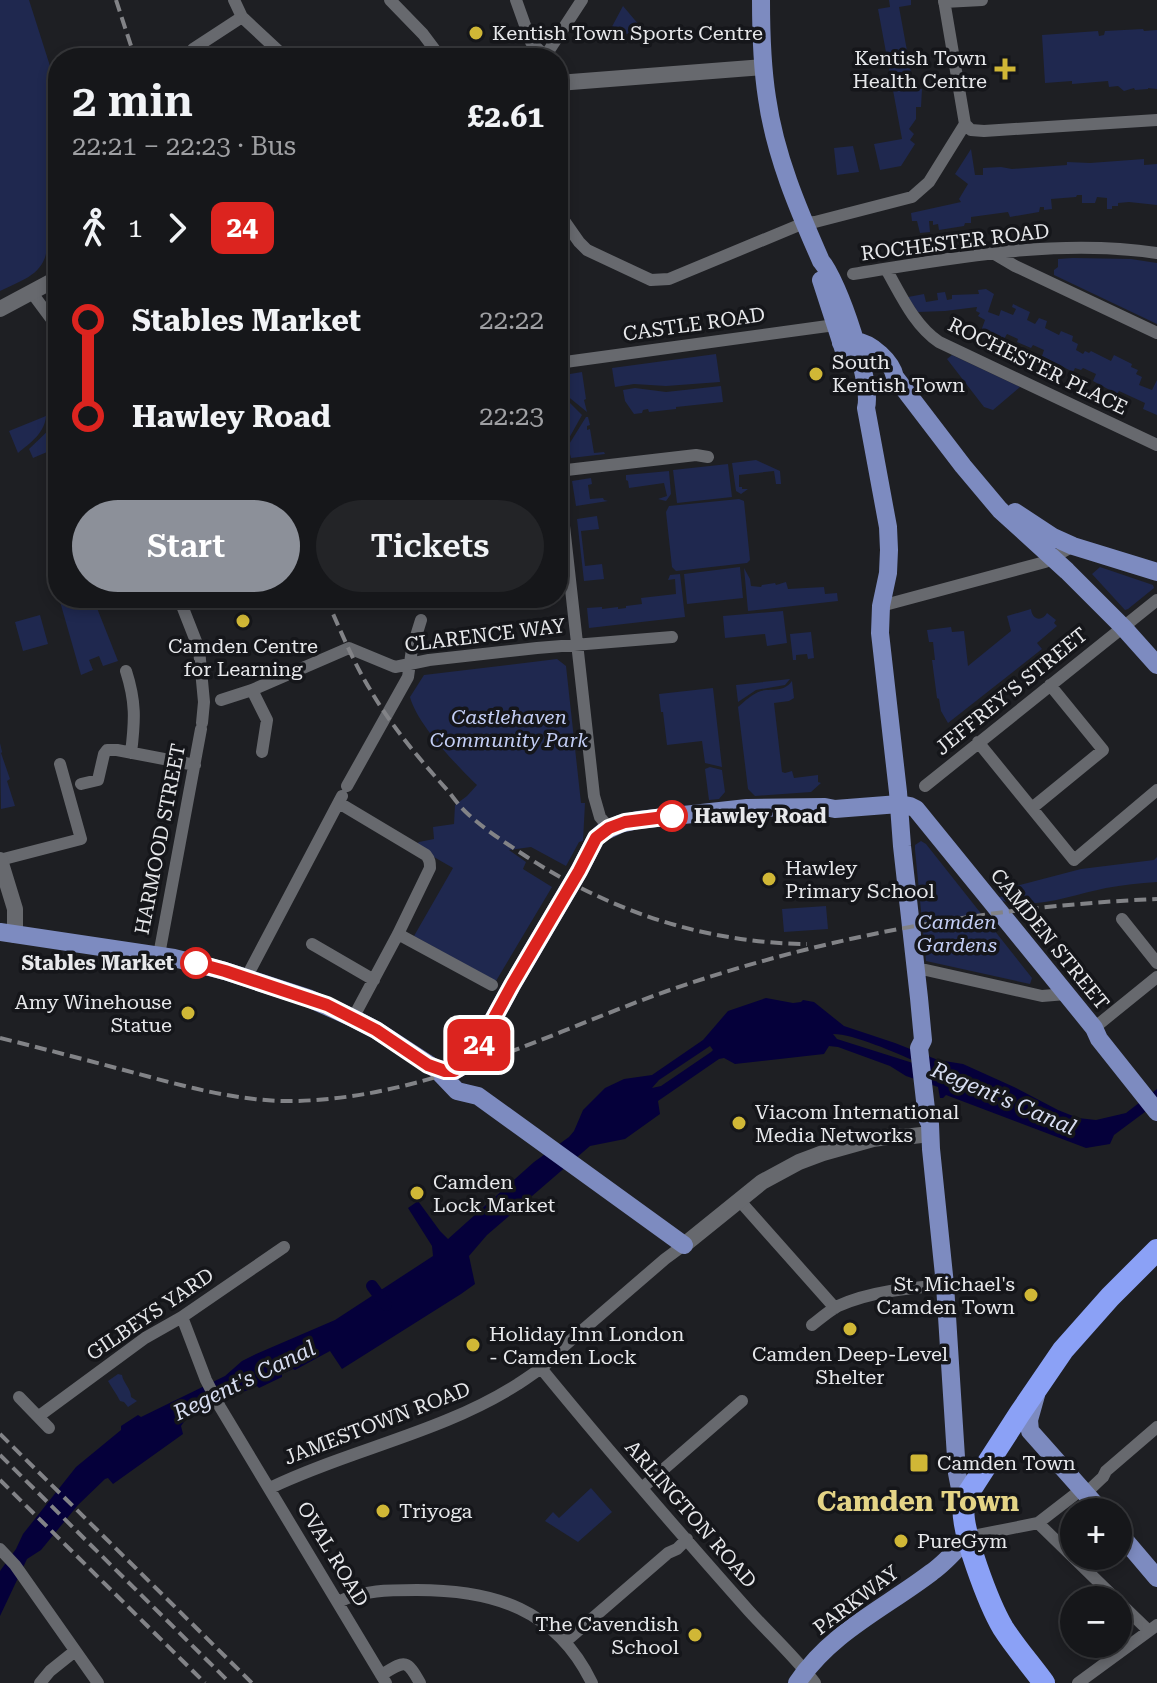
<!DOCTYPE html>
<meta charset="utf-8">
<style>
:root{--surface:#16171a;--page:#232427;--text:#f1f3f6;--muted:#9e9fa2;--line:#353639;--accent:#8c9099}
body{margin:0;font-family:"Roboto Serif",serif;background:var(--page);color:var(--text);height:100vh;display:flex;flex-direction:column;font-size:30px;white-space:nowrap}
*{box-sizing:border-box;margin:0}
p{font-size:26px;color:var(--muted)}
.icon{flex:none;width:44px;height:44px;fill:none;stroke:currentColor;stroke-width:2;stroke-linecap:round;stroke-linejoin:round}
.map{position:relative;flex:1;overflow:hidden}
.side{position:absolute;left:48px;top:48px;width:520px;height:560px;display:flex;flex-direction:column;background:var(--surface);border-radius:32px;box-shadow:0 4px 12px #0003,0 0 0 2px var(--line)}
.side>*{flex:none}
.badge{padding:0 16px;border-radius:12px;font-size:28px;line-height:52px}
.fabs{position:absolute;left:1060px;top:1498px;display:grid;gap:16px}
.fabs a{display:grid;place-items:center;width:72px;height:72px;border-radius:50%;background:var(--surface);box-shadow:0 4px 12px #0003,0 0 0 2px var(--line);font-size:40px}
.map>.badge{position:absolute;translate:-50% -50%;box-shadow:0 0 0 4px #fff}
.legs{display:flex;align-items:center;gap:12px;height:88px;padding:0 24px;font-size:26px}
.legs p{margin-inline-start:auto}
.head{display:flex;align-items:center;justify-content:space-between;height:136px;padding:0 24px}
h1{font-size:44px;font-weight:600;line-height:60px}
.action{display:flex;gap:16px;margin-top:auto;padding:16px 24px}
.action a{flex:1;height:92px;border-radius:48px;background:var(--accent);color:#fff;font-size:32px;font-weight:600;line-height:92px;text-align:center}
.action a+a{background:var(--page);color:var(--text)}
ul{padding:0 24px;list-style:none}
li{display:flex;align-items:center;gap:28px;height:96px;font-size:30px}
li i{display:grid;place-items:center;width:12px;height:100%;margin:0 10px;background:currentColor}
li i::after{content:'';width:20px;height:20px;margin:-10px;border:6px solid;border-radius:50%;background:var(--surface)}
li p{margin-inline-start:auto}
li:first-child i{background:linear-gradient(#0000 50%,currentColor 0)}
li:last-child i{background:linear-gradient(currentColor 50%,#0000 0)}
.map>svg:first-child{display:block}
</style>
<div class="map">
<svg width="1157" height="1683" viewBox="0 0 1157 1683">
<rect width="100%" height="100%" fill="#1e1f23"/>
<!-- green -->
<path fill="#1f284f" d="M 0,0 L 29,0 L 50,66 L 57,64 L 58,66 L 58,95 L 53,97 L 58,108 L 58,242 L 47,248 C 44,275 22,280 0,291 Z
M 889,0 L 911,0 L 911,5 L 899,7 L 914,89 L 922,89 L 921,107 L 916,107 L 916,119 L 909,129 L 914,134 L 910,140 L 915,144 L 901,166 L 880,170 L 874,144 L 902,139 L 878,9 L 890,7 Z
M 623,6 L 645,32 L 607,36 Z
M 1143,29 L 1144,31 L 1157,30 L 1157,89 L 1148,88 L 1148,89 L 1135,90 L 1134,88 L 1124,91 L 1118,86 L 1109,87 L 1108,81 L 1072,84 L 1072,81 L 1045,83 L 1042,35 L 1098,31 L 1099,36 L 1104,35 L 1105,31 Z
M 853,146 L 859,172 L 837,175 L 834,148 Z
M 971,149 L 975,175 L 983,175 L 983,168 L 1001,167 L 1012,169 L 1067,165 L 1067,162 L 1090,163 L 1144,159 L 1144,165 L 1157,164 L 1157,205 L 1129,202 L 1118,203 L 1118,206 L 1112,206 L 1112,209 L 1107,209 L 1107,198 L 1097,197 L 1095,203 L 1082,203 L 1082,195 L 1077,195 L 1076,197 L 1051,199 L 1052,209 L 1044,210 L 1044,207 L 1040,207 L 1039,212 L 1010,217 L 1008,212 L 971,217 L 971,223 L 965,223 L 964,226 L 939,230 L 938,224 L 933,225 L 933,221 L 929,221 L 930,232 L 920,233 L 917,221 L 912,221 L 911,213 L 961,202 L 959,199 L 968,184 L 955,174 Z
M 1073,258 L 1131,259 L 1157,263 L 1157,324 L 1054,275 L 1054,270 L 1058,267 L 1058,259 Z
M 986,289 L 994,294 L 988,312 L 999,316 L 1001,310 L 1013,315 L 1016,309 L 1012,307 L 1013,304 L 1030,312 L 1027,320 L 1035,324 L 1039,318 L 1047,321 L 1045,328 L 1059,335 L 1061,331 L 1073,336 L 1072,341 L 1078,344 L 1076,350 L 1083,354 L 1085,351 L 1089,353 L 1091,351 L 1111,361 L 1114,355 L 1132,364 L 1131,367 L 1138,370 L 1136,374 L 1142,377 L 1139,385 L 1152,390 L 1157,380 L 1157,415 L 1143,409 L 1145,403 L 1119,391 L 1117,394 L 1093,381 L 1096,374 L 1083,368 L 1081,370 L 1075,368 L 1073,372 L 1042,356 L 1044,350 L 1033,345 L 1031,348 L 1017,342 L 1018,339 L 1007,334 L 1003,341 L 981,331 L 985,320 L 978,316 L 980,313 L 976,311 L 977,307 L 945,311 L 918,312 L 908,297 L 924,294 L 926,302 L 938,300 L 937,293 L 945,292 L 947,300 L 952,299 L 952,295 L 979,294 L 978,290 Z
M 716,354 L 720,382 L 666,386 L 634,384 L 615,387 L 612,368 Z
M 952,355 L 1020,387 L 993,410 L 984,407 L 947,359 Z
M 582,372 L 586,399 L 584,400 L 587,412 L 560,390 L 558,376 Z
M 721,386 L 723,402 L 676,407 L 676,409 L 649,412 L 648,409 L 643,410 L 642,413 L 634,414 L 625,401 L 623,390 L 635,388 L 666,392 Z
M 560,393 L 582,415 L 568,440 Z
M 46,416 C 45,433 30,443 18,453 L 9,431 Z
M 55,417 L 58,425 L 58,458 L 51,461 L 47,452 L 33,458 L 29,449 L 53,426 Z
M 586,417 L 588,417 L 590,425 L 587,426 L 587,430 L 590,429 L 594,453 L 604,452 L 605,454 L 571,458 L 568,446 Z
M 756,460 L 780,471 L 781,484 L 776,484 L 774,471 L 739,475 L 739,487 L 742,487 L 742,489 L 748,489 L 741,494 L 736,491 L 732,463 Z
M 728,464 L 732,497 L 677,503 L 673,470 Z
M 669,471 L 671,494 L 666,501 L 658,499 L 667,496 L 664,483 L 629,488 L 628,481 L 626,480 L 626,475 Z
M 591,478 L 592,484 L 588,485 L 590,499 L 603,498 L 604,500 L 608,501 L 576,506 L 572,481 Z
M 739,499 L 744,501 L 750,560 L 747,563 L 676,571 L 672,567 L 666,512 L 669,506 Z
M 597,516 L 599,529 L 581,531 L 585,566 L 602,564 L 604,579 L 584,581 L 577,519 Z
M 740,567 L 743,598 L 687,604 L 684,574 Z
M 1100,567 L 1153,585 L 1154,588 L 1128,609 L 1125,610 L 1092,574 Z
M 744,568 L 750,579 L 751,586 L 761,587 L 762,585 L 775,583 L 776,585 L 786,582 L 788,589 L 824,587 L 825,594 L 837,593 L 838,601 L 748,611 Z
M 680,574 L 685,617 L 589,628 L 587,608 L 602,607 L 602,609 L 618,607 L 618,609 L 626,608 L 626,606 L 642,604 L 641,598 L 676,594 L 675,579 L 668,580 L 670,575 Z
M 59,598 L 93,598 L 118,661 L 103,666 L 99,656 L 89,660 L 93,670 L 81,675 Z
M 1031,609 C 1032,620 1042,622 1047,613 L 1056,620 L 1054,623 L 1057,626 L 1037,643 L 1042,649 L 948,723 L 941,711 L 939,699 L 937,698 L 932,660 L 935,660 L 933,642 L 929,642 L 927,630 L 951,627 L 952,632 L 964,631 L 968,666 L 1011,631 L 1007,616 Z
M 783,611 L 787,643 L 767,646 L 765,634 L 725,638 L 723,616 Z
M 40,615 L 48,644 L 23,651 L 15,622 Z
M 811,632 L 814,658 L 808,659 L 807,654 L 796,655 L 796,660 L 793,660 L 790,634 Z
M 557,659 L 566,666 L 581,803 L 585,803 L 583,841 L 579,842 L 566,866 L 531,847 L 509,850 L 526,862 L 523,869 L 552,887 L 496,981 L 414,936 L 453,868 L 420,849 L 416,845 L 419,842 L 434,839 L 433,827 L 454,824 L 455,805 L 467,796 L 477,785 C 457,766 417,724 410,697 L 424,675 Z
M 790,679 L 785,685 L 756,690 L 738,702 L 736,685 Z
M 792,681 L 794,698 L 789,701 L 774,703 L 782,772 L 785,773 L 792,771 L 794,778 L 818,775 L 818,782 L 821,783 L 811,792 L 755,796 L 748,789 L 738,707 C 745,701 752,694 761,691 C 773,688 783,693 792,681 Z
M 713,688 L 722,767 L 705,763 L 702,741 L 667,745 L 663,712 L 661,712 L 659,694 Z
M 0,743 L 2,752 L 1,753 L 10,779 L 7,781 L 15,806 L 1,809 Z
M 710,767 L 722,770 L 725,792 L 719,799 L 709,800 L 705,769 Z
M 921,841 L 926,844 L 1032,978 L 1030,984 L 926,961 L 915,850 L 915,845 Z
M 1157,857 L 1157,882 C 1140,883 1123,885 1106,888 C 1071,895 1028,913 994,898 L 1005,896 L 1001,890 L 1081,869 L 1154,860 Z
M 826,906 L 828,929 L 784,932 L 782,909 Z
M 118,1374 L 122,1375 C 123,1383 131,1388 131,1397 L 137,1401 L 128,1407 L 124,1402 L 120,1401 C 116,1393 112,1388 108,1381 Z
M 591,1488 L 612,1512 L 578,1542 L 545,1521 L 553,1512 L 559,1518 Z"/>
<!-- water -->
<path fill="#05003a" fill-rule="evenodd" d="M 766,998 L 793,1003 L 801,1002 L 803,1000 L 814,1002 L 844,1026 L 895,1043 L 938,1060 L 963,1064 L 1014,1087 L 1058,1110 L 1078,1118 L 1096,1120 L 1126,1113 L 1157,1089 L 1157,1103 L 1114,1135 L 1110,1144 L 1086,1148 L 946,1095 L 943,1098 L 940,1098 L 938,1087 L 906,1076 L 890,1066 L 838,1047 L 829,1046 L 824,1054 L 735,1064 L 724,1058 L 719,1059 L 658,1101 L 660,1114 L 625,1139 L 590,1146 L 487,1235 L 469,1256 L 475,1284 L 461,1294 L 342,1369 L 330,1351 L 295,1370 L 293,1369 L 282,1374 L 282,1377 L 259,1388 L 257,1386 C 238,1396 214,1397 196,1410 L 195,1408 L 191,1409 L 191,1412 L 181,1426 L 183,1434 L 113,1484 L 108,1478 L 105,1479 L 78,1505 L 41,1550 L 27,1559 L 0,1616 L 0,1571 L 16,1549 L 23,1534 L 76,1467 L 121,1430 L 121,1426 L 138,1415 L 141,1417 L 225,1376 L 242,1361 L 256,1354 L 335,1320 L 433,1256 L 432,1246 L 408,1208 L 418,1201 L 440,1231 L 448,1239 L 534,1162 L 569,1137 L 574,1131 L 583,1110 L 605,1088 L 624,1079 L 652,1075 L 703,1040 L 728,1011 ZM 833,1034 C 854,1034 896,1053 917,1062 L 916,1064 L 837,1039 ZM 710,1046 L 713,1050 L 711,1052 L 661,1086 L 652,1088 L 659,1080 Z"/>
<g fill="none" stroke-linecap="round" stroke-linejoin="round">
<!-- canal -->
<path stroke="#05003a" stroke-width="12" d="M 372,1286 L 386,1305"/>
<!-- street -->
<path stroke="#67696e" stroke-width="12" d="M 234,0 L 242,17 L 286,58
M 390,0 L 423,34 L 441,58
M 516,0 L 531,42 L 545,56
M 944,0 L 965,124
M 944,2 L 982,0
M 193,49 L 242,17
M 544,58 L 582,0
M 965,124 L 971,130 L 984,131 L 1157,120
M 558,212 L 579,242 L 587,250 L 651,280 L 669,279 L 804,223 L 815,222 L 912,197 L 929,182 L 965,124
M 993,253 L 1015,266 L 1157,333
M 886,269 C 901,295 914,325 939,342 L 1157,445
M 853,274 C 953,258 1056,238 1157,253
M 32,293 L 58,328
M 558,363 L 835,325
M 558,471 L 696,455 L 708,457
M 558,472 L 594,796 L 600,817 L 609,828
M 179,598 L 199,649 L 204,702 L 202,723
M 426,601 L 427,598
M 881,606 L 1045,562 L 1073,546
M 126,671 C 136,702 135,720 131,753
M 252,690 L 267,720 L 262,752
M 221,700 L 252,690 L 349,648 L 395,667 L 429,660 L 537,648 L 672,637
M 978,742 L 1074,860 L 1157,790
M 81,784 L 98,780 L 104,754 L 107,750 L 117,750 L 195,765
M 347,786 L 408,677 L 412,649 L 421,620
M 925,786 L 1157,600
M 339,803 L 426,855 C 430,860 430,863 430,868 L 398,934 L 353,1018
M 1032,808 L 1103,750 L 1050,685
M 0,860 L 81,839 L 60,764
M 1122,919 L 1157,963
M 398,934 L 492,985
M 312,944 L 374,980
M 159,955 L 201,729
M 917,970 L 926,970 L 1042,996 L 1066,994
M 246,978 L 342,796
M 1094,1028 L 1157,977
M 739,1200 L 835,1308
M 182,1317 L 206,1380 L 220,1407 L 386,1683
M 812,1325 C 821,1318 829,1311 838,1306 C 871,1291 910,1288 945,1285
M 540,1367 C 608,1450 678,1531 749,1611 C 771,1635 795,1657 815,1683
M 19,1397 L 49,1428
M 39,1416 L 145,1338 L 182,1317 L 284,1247
M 270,1488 C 351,1449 441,1433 518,1384 C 531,1375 547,1366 556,1353 L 665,1259 L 684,1245
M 642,1488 L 742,1401
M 1086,1493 L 1103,1477 L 1106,1471 L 1157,1427
M 1038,1523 L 1117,1600
M 968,1537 L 1038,1523 L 1082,1489
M 0,1549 L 15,1565 L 98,1683
M 1118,1601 L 1149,1631
M 338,1602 C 363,1590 389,1590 417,1590 C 494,1590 556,1609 592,1683
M 565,1642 L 668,1553 L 677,1549 L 687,1539
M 381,1675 C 405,1661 406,1658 420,1683
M 40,1683 L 50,1671 L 75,1651
M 1078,1683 L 1157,1625"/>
<!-- secondary -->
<path stroke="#67696e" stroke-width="16" d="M 558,83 L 764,67
M 0,309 L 58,278
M 0,860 L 15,909 L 15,935
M 684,1245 L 762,1182 L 799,1162 L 823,1153 L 873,1139 L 894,1136 L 904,1137 L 930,1134"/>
<!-- primary -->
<path stroke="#7d8bc0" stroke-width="18" d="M 761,0 C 761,33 762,66 767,98 C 775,155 798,209 821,261 C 838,280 873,383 866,408 L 888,527 L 889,550 L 888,573 L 881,606 L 880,633 L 898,792 L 902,846 L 919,998 L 923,1040 L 919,1048 L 927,1118 L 930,1124 L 931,1149 L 945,1285 L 957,1473 L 963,1504
M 821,280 L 845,354
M 841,343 C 845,342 852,340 855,341 C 872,343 892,362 895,377 L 963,466 L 1000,510 L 1067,571 L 1123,627 L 1157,665
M 1015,512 L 1053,537 L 1073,546 L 1157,572
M 0,932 L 174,958 L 225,971 L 308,998 L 353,1018 L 376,1030 L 436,1069 L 457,1091 L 478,1096 L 684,1245
M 436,1069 L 454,1071 L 466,1064 L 482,1040 L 512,985 L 579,871 L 596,838 L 603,832 L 620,824 L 638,820 L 747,808 L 825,807 L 835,809 L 899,804 L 910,806 L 916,809 L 1094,1028 L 1099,1039 L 1157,1112
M 1036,1395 L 1029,1420 L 1030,1431 L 1102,1512
M 1118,1532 L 1157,1578
M 797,1683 C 831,1632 885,1608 932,1572 C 946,1562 957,1549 968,1537"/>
<!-- highway -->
<path stroke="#8ba1f6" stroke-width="22" d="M 1044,1683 C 1031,1665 1015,1647 1003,1628 C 990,1606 959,1528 964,1504 C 965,1500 967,1496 969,1492 L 1020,1413 L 1063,1350 L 1110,1297 L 1157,1250"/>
<!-- rail -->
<path stroke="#828387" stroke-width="4" stroke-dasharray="12 6" stroke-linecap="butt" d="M 116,0 L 135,58
M 326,598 C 340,629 353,662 371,691 C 392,727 421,761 449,792 C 455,800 461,808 469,815 C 488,832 506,843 527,857 C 612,912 706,943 807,944
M 0,1038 C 45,1049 90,1061 135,1073 C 187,1087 241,1102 295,1101 C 429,1098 547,1033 670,990 C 826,936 992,906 1157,899
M 0,1434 L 252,1683
M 0,1455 L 230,1683
M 0,1480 L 205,1683"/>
</g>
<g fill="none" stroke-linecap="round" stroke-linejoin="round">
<!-- line-1 casing -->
<g stroke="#fff" stroke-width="18">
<path id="line-1" d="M 196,963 L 225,971 L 327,1005 L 376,1030 L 428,1065 L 445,1071 L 454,1071 L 466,1064 L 482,1040 L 512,985 L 579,871 L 596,838 L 609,828 L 625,822 L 672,816"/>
</g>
<!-- line-1 -->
<use href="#line-1" stroke="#dc241f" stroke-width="12"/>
</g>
<!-- markers -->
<g fill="#d0b736" stroke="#15161a" stroke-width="3">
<circle cx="476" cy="33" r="8"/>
<path d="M1001 57h8v8h8v8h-8v8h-8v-8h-8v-8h8z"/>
<circle cx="816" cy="374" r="8"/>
<circle cx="243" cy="621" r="8"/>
<circle cx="769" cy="879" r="8"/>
<circle cx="188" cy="1013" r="8"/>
<circle cx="739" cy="1123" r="8"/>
<circle cx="417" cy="1193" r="8"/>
<circle cx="1031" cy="1295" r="8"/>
<circle cx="850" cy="1329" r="8"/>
<circle cx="473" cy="1345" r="8"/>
<rect x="909" y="1453" width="20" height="20" rx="4"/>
<circle cx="383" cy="1511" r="8"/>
<circle cx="901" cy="1541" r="8"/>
<circle cx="695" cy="1635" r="8"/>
</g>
<g fill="#fff" stroke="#dc241f" stroke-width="4">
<circle cx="672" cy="816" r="14"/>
<circle cx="196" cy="963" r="14"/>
</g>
<g text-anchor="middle" stroke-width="7" stroke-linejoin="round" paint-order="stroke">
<!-- poi labels -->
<g font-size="20" fill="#e7e8eb" stroke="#15161a" text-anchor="start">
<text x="492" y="40">Kentish Town Sports Centre</text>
<text x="987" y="65" text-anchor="end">Kentish Town<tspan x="987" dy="23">Health Centre</tspan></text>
<text x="832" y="369">South<tspan x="832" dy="23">Kentish Town</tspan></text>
<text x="243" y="653" text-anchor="middle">Camden Centre<tspan x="243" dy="23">for Learning</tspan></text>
<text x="785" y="875">Hawley<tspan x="785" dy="23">Primary School</tspan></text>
<text x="172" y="1009" text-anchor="end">Amy Winehouse<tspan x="172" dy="23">Statue</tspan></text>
<text x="755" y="1119">Viacom International<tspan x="755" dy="23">Media Networks</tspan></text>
<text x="433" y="1189">Camden<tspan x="433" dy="23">Lock Market</tspan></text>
<text x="1015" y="1291" text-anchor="end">St. Michael's<tspan x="1015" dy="23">Camden Town</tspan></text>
<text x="489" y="1341">Holiday Inn London<tspan x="489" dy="23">- Camden Lock</tspan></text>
<text x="850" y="1361" text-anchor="middle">Camden Deep-Level<tspan x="850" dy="23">Shelter</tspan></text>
<text x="937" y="1470">Camden Town</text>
<text x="399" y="1518">Triyoga</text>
<text x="917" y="1548">PureGym</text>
<text x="679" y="1631" text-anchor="end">The Cavendish<tspan x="679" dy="23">School</tspan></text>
</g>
<!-- street labels -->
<g font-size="20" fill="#e7e8eb" stroke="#15161a">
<text transform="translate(955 242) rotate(-7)" y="7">ROCHESTER ROAD</text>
<text transform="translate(694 324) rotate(-8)" y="7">CASTLE ROAD</text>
<text transform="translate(1038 366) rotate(26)" y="7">ROCHESTER PLACE</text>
<text transform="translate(485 635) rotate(-7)" y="7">CLARENCE WAY</text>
<text transform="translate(1011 691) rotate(-39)" y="7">JEFFREY'S STREET</text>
<text transform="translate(160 839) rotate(-79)" y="7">HARMOOD STREET</text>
<text transform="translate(1050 939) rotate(51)" y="7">CAMDEN STREET</text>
<text transform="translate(150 1314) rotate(-34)" y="7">GILBEYS YARD</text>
<text transform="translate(377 1423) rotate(-21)" y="7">JAMESTOWN ROAD</text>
<text transform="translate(691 1514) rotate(49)" y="7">ARLINGTON ROAD</text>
<text transform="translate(333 1554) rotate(59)" y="7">OVAL ROAD</text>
<text transform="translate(856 1600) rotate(-37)" y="7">PARKWAY</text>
</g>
<!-- park labels -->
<g font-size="20" font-style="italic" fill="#c3cef5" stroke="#15161a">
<text x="509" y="724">Castlehaven<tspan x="509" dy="23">Community Park</tspan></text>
<text x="957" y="929">Camden<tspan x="957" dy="23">Gardens</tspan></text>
</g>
<!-- stop labels -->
<g font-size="20" font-weight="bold" fill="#e7e8eb" stroke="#15161a" text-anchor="start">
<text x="694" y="823">Hawley Road</text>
<text x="174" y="970" text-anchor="end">Stables Market</text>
</g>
<!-- water labels -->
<g font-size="22" font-style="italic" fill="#d7ddf1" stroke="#15161a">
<text transform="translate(1004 1098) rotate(23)" y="8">Regent's Canal</text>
<text transform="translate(244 1380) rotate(-26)" y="8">Regent's Canal</text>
</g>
<!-- district labels -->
<g font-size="28" font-weight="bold" fill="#e4d486" stroke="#15161a">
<text x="918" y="1511">Camden Town</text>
</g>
</g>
</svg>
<div class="fabs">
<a>+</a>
<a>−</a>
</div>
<b class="badge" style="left:479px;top:1045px;background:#dc241f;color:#fff">24</b>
<section class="side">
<div class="head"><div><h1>2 min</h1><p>22:21 – 22:23 · Bus</p></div><b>£2.61</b></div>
<div class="legs"><svg class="icon" aria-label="walk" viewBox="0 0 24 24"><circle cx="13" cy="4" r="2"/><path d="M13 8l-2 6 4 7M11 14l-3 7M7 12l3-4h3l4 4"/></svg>1<svg class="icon" aria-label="forward" viewBox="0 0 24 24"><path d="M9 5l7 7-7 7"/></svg><b class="badge" style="background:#dc241f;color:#fff">24</b></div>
<ul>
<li><i style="color:#dc241f"></i><b>Stables Market</b><p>22:22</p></li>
<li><i style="color:#dc241f"></i><b>Hawley Road</b><p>22:23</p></li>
</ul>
<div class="action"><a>Start</a><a>Tickets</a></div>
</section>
</div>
